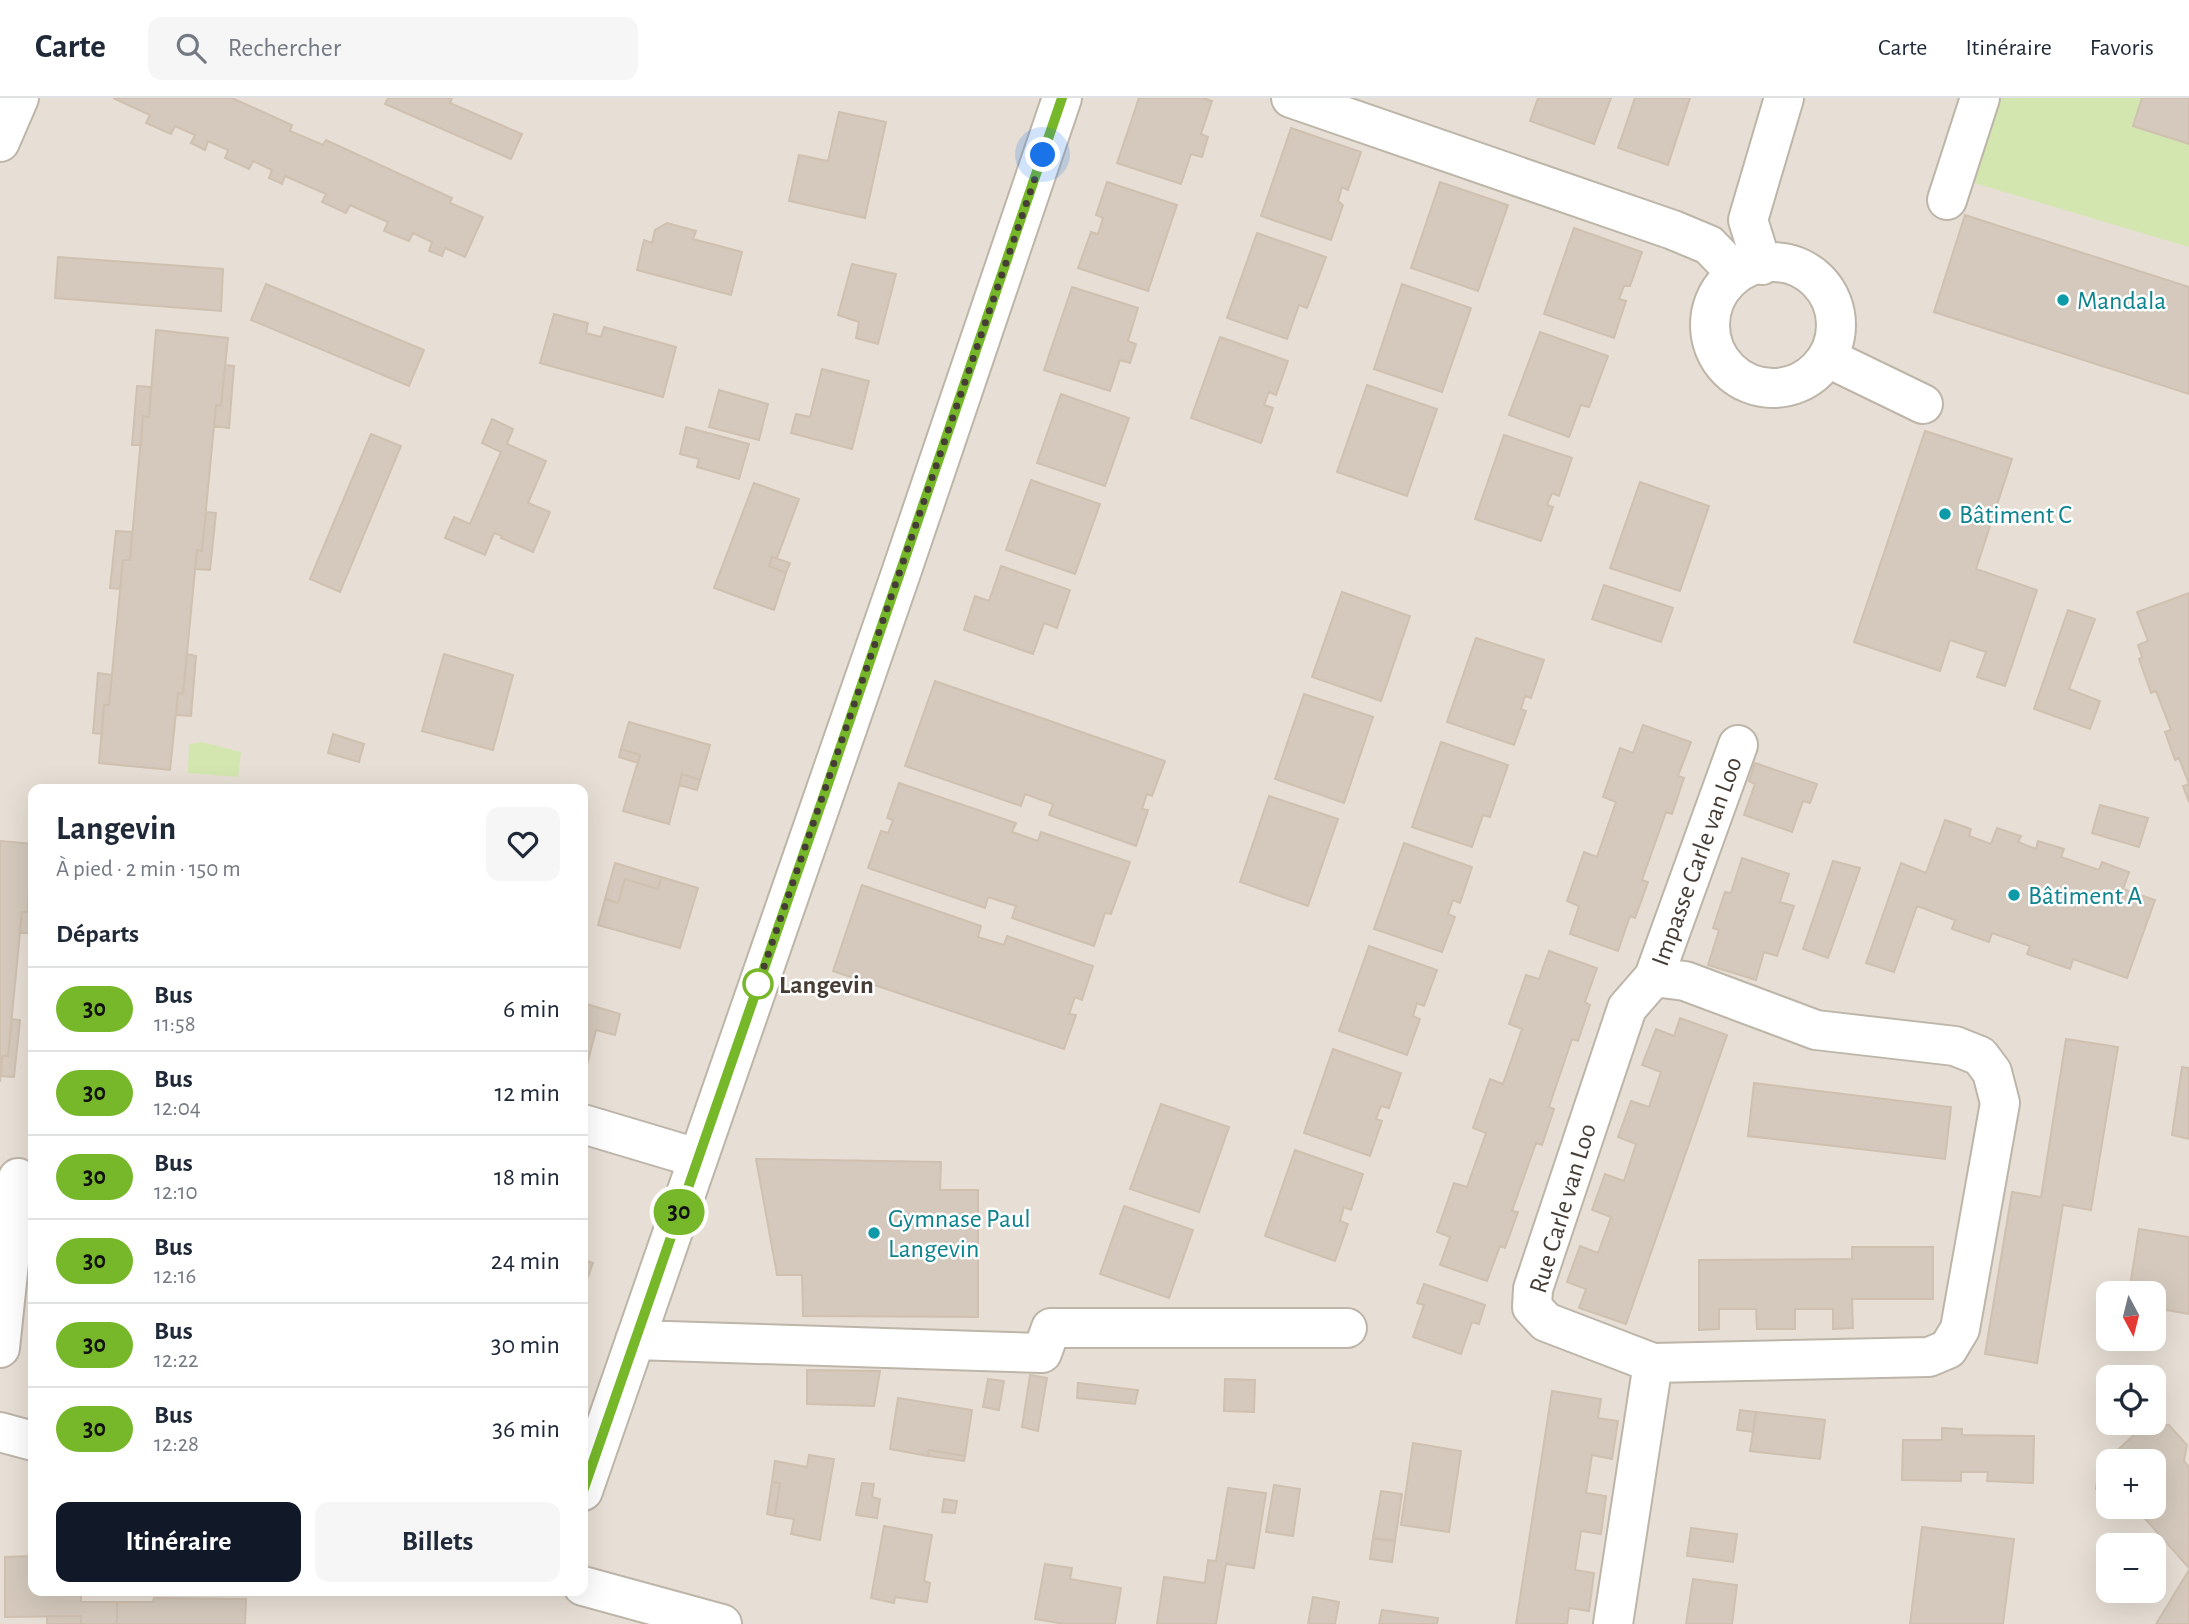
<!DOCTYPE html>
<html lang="fr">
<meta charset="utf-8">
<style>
:root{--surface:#fff;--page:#f6f6f7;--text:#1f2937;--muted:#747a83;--line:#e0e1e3;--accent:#111827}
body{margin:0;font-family:"Alegreya Sans",sans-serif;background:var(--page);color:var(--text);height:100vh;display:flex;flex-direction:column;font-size:26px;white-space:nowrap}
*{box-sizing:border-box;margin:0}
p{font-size:23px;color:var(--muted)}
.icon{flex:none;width:38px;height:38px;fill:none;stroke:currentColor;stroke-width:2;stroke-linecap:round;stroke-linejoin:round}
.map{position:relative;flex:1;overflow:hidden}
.drawer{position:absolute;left:28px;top:686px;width:560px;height:812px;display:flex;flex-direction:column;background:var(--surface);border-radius:14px;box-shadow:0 7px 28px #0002}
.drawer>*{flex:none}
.badge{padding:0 14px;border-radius:23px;font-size:24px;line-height:46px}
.needle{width:46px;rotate:173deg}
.tools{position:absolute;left:2096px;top:1183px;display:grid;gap:14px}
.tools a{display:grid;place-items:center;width:70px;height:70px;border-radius:14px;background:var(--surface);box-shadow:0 7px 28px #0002;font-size:35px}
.you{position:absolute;width:35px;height:35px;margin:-18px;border:5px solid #fff;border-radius:50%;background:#1a73e8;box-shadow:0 0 0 10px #1a73e833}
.map>.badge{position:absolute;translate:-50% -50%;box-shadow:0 0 0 4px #fff}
h2{padding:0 28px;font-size:26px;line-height:63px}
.round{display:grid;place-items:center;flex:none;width:74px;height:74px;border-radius:14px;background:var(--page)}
.head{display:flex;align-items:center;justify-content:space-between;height:119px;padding:0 28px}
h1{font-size:33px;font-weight:700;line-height:52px}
.primary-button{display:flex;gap:14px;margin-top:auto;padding:14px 28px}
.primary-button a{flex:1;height:80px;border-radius:14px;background:var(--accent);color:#fff;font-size:28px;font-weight:700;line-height:80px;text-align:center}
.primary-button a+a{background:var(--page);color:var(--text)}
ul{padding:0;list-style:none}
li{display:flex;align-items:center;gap:21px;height:84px;padding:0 28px;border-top:2px solid var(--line)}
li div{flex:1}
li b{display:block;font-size:26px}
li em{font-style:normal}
li .badge{min-width:77px;font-weight:700;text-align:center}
header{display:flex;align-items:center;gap:42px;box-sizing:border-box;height:98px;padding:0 35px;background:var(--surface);border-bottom:2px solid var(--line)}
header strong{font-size:33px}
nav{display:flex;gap:38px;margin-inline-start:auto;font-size:24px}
.search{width:490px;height:63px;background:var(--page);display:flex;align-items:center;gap:18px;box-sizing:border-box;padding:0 24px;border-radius:14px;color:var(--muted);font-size:26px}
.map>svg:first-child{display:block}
</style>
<header>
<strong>Carte</strong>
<div class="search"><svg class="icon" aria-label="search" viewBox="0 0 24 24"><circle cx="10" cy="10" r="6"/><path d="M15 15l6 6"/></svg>Rechercher</div>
<nav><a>Carte</a><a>Itinéraire</a><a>Favoris</a></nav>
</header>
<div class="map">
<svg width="2189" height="1526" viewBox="0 0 2189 1526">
<rect width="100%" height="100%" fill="#f3eee7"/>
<!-- residential -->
<path fill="#e7dfd5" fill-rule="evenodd" d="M 0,0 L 2189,0 L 2189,1526 L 0,1526 ZM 33,691 L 583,691 L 583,1493 L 33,1493 ZM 2109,1195 L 2154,1195 L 2154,1241 L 2109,1241 ZM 2109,1279 L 2154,1279 L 2154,1325 L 2109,1325 ZM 2109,1363 L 2154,1363 L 2154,1409 L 2109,1409 ZM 2109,1447 L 2154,1447 L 2154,1493 L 2109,1493 Z"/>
<!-- green -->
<path fill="#d3e6b0" d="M 2000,0 L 2189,0 L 2189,149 L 1974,85 Z
M 202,644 L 241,654 L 238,679 L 188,675 L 189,646 Z"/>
<!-- building -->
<path fill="#d4c9bc" stroke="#cfc0b0" stroke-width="2" d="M 113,0 L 232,0 L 292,27 L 290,33 L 323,47 L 326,42 L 452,100 L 450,105 L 483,119 L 465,159 L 445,150 L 442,158 L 429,153 L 432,144 L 413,135 L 409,143 L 384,133 L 388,124 L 350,107 L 346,115 L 322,104 L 326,96 L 285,78 L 282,86 L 269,80 L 272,72 L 253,63 L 249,71 L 225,60 L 228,52 L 208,43 L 205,52 L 191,45 L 195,37 L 175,28 L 171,36 L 146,25 L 150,17 Z
M 388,0 L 452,0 L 450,5 L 522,36 L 511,61 L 385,6 Z
M 1139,0 L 1203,0 L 1212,3 L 1201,36 L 1208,39 L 1202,59 L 1191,56 L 1181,86 L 1117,65 Z
M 1538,0 L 1611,0 L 1594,46 L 1530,23 Z
M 1635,0 L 1690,0 L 1668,67 L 1618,50 Z
M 2142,0 L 2189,0 L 2189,46 L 2133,28 Z
M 839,14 L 886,24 L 865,120 L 789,103 L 799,57 L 828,63 Z
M 1291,30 L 1361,54 L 1348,92 L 1342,89 L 1338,103 L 1343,107 L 1331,142 L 1261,118 Z
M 1107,84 L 1177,107 L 1148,193 L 1078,170 L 1091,134 L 1098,136 L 1103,120 L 1096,117 Z
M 1440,84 L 1508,107 L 1478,193 L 1411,170 Z
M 1965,117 L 2189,189 L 2189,296 L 1934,214 Z
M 667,125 L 696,133 L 693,141 L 742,154 L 731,197 L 637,172 L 644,142 L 652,145 L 655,132 Z
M 1574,130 L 1642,154 L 1630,188 L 1624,188 L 1619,201 L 1626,203 L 1614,240 L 1544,216 Z
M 1257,135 L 1326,159 L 1307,210 L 1299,207 L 1287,241 L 1227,220 Z
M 58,159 L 223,171 L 221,213 L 55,200 Z
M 852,166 L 896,176 L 878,246 L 856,240 L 859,224 L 838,217 Z
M 266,186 L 424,252 L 409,288 L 251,222 Z
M 1402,186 L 1471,210 L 1442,294 L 1374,271 Z
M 1072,189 L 1138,210 L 1128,243 L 1136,246 L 1130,265 L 1120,262 L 1110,293 L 1044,272 Z
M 554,216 L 588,225 L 586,235 L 601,239 L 604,229 L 676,249 L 663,299 L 540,265 Z
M 156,232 L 228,240 L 221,308 L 216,307 L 202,453 L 197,452 L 183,596 L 178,595 L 170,672 L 99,665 L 104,607 L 109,607 L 123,462 L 130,462 L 143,318 L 149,319 Z
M 1540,234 L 1608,258 L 1589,309 L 1581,307 L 1569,339 L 1509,317 Z
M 1220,239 L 1288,263 L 1276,297 L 1269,294 L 1264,307 L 1273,310 L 1261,345 L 1191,320 Z
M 225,267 L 234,268 L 229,330 L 214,328 L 216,307 L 221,308 Z
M 822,271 L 869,283 L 852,351 L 791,335 L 796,316 L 810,319 Z
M 1367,287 L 1437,311 L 1407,398 L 1337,374 Z
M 137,288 L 151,289 L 149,319 L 143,318 L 141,347 L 132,347 Z
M 719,292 L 768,306 L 759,342 L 709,329 Z
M 1061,296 L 1129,320 L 1105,388 L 1037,365 Z
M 492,321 L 513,331 L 507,346 L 546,363 L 528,405 L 550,414 L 533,454 L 501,440 L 502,438 L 494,435 L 485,457 L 445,440 L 454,419 L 470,426 L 501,354 L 482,345 Z
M 686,329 L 749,346 L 739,381 L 697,369 L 699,361 L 680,356 Z
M 1925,333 L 2012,361 L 1976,471 L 2037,492 L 2005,588 L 1977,579 L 1986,554 L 1950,542 L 1940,573 L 1854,544 Z
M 371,336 L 401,348 L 340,494 L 310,481 Z
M 1504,337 L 1572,360 L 1559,398 L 1552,395 L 1547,407 L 1553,409 L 1541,443 L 1475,421 Z
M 1031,382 L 1100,406 L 1075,476 L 1006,452 Z
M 1640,384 L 1709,408 L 1680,493 L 1610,470 Z
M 754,385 L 799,401 L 777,460 L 772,459 L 769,468 L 786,475 L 774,512 L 714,490 Z
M 206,414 L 216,415 L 210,472 L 195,471 L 197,452 L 202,453 Z
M 116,433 L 132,434 L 130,462 L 123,462 L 120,491 L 110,490 Z
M 772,459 L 790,465 L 786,475 L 769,468 Z
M 1001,468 L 1070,492 L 1057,530 L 1044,525 L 1033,556 L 964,532 L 975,498 L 989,503 Z
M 1604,487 L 1673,510 L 1661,544 L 1592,521 Z
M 1342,494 L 1410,518 L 1381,603 L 1312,579 Z
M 2189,495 L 2189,704 L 2183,688 L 2189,686 L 2179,660 L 2175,662 L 2165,634 L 2171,632 L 2156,593 L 2151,595 L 2139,561 L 2142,559 L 2138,547 L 2148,543 L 2137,514 Z
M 2068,512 L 2095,521 L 2069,591 L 2100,603 L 2090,631 L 2034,611 Z
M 1476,540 L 1544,562 L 1531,600 L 1525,598 L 1521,611 L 1526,613 L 1514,647 L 1447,624 Z
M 187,556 L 196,558 L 191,618 L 176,617 L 178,595 L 183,596 Z
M 444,556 L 513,577 L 493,652 L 422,633 Z
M 98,575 L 112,577 L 109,607 L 104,607 L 102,636 L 93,635 Z
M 935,583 L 1165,663 L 1152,698 L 1147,696 L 1142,711 L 1148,712 L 1136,748 L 1049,717 L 1053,706 L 1025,696 L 1021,708 L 905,668 Z
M 1304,596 L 1373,619 L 1344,705 L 1275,681 Z
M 629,624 L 710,647 L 700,682 L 682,676 L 669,726 L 623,713 L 640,657 L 621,651 Z
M 1643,627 L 1691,644 L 1678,678 L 1684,680 L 1672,716 L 1666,714 L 1642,782 L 1648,784 L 1635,820 L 1630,818 L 1618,853 L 1570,836 L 1579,808 L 1567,803 L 1584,754 L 1597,759 L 1616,704 L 1603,699 L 1620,650 L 1633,655 Z
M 333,636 L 364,646 L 359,664 L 328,655 Z
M 1441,644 L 1508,667 L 1490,719 L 1483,717 L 1472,749 L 1412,729 Z
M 621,651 L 640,657 L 638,665 L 619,659 Z
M 1755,665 L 1817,686 L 1810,705 L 1803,703 L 1792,734 L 1744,717 L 1755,686 L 1749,683 Z
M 682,676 L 700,682 L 697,692 L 679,687 Z
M 899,685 L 1016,725 L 1012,734 L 1038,743 L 1041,734 L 1130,764 L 1111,816 L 1105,815 L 1094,848 L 1012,820 L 1016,808 L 988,799 L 985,810 L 868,770 L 881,733 L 888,735 L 893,722 L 887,720 Z
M 1269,698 L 1338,721 L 1308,808 L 1240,784 Z
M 2100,707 L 2148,720 L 2139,749 L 2092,735 Z
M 1945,722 L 1971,731 L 1969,738 L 1991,746 L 1997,730 L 2021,738 L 2018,744 L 2036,751 L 2038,743 L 2064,751 L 2061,759 L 2099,772 L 2102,764 L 2129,774 L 2123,791 L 2155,802 L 2127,880 L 2073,861 L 2070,871 L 2027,856 L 2030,848 L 1992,835 L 1989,844 L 1952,831 L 1955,822 L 1917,808 L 1894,874 L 1866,865 L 1901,765 L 1926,775 Z
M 0,743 L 33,746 L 27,814 L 22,814 L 8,958 L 2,958 L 0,984 Z
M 1404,745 L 1472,769 L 1460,805 L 1453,802 L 1448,816 L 1455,819 L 1442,854 L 1374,831 Z
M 1742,760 L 1789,776 L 1780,804 L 1794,808 L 1777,858 L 1764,854 L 1756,882 L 1708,867 L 1719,832 L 1713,830 L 1725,794 L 1731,795 Z
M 1833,763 L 1860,770 L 1828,860 L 1803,851 Z
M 615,765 L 661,779 L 658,791 L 625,781 L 618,805 L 605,801 Z
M 31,774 L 33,774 L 33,836 L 20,834 L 22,814 L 27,814 Z
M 661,779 L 698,790 L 680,850 L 598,827 L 605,801 L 618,805 L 625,781 L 658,791 Z
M 862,787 L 981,828 L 978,839 L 1004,847 L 1007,838 L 1093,868 L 1082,902 L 1075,899 L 1069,916 L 1076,917 L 1064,951 L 833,873 Z
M 1369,848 L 1437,872 L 1424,908 L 1417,905 L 1413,918 L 1420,921 L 1407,957 L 1339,933 Z
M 1549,853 L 1597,870 L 1585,904 L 1590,907 L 1578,943 L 1572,941 L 1549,1009 L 1554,1011 L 1542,1047 L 1536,1045 L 1512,1113 L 1518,1114 L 1505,1150 L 1500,1148 L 1487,1183 L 1440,1167 L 1450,1139 L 1437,1134 L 1454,1085 L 1467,1089 L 1486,1035 L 1473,1030 L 1490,981 L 1503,986 L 1522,931 L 1509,926 L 1526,877 L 1539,881 Z
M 583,905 L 620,916 L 615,937 L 596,932 L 584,978 Z
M 1680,920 L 1727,937 L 1626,1226 L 1579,1210 L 1586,1191 L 1567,1184 L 1580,1148 L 1598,1155 L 1611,1119 L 1592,1112 L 1605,1076 L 1624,1083 L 1636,1046 L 1618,1039 L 1631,1003 L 1649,1009 L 1661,974 L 1642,967 L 1656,931 L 1674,938 Z
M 12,921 L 20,922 L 14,979 L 1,978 L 2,958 L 8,958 Z
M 2066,941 L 2118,949 L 2091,1112 L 2063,1107 L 2037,1265 L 1985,1256 L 2012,1094 L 2041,1099 Z
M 1333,951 L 1401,975 L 1389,1010 L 1381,1008 L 1376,1021 L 1382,1023 L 1370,1058 L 1304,1035 Z
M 2182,969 L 2189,970 L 2189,1041 L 2172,1037 Z
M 1754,985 L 1951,1009 L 1945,1061 L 1748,1038 Z
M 1161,1006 L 1229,1029 L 1199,1114 L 1130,1091 Z
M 1295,1052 L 1363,1076 L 1351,1112 L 1344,1109 L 1340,1123 L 1348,1126 L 1335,1163 L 1265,1138 Z
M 756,1061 L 941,1064 L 940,1092 L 978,1092 L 978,1219 L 803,1218 L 802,1177 L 777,1177 Z
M 1124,1108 L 1193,1132 L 1169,1200 L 1100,1176 Z
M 2139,1131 L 2189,1139 L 2189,1216 L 2154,1210 L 2154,1195 L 2129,1195 Z
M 1852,1149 L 1933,1149 L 1933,1201 L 1852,1201 L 1853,1230 L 1833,1231 L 1833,1211 L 1795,1211 L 1795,1231 L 1757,1231 L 1756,1211 L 1719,1211 L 1719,1231 L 1699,1232 L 1699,1162 L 1852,1161 Z
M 583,1162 L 593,1165 L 583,1192 Z
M 1424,1186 L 1485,1207 L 1479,1226 L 1472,1224 L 1461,1256 L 1413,1239 L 1424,1207 L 1417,1205 Z
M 807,1272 L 880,1273 L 874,1308 L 807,1306 Z
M 1030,1277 L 1047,1280 L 1038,1333 L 1022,1329 Z
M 988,1281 L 1004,1283 L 999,1312 L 983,1309 Z
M 1225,1281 L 1255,1282 L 1254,1314 L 1224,1313 Z
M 1078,1285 L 1138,1292 L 1135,1306 L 1077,1300 Z
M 1552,1293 L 1601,1301 L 1598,1320 L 1618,1323 L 1612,1361 L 1592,1357 L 1586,1395 L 1606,1398 L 1601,1436 L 1581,1433 L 1575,1472 L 1594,1475 L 1589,1513 L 1569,1510 L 1567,1526 L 1516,1526 Z
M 898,1300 L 972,1312 L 965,1358 L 929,1352 L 928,1358 L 890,1351 Z
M 1740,1312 L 1756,1314 L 1753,1334 L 1737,1332 Z
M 1756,1314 L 1825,1322 L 1820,1361 L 1750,1353 Z
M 2147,1325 L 2169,1327 L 2187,1347 L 2184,1363 L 2189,1369 L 2189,1470 L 2140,1415 L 2115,1413 L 2112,1409 L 2154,1409 L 2154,1363 L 2109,1363 L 2109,1405 L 2096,1391 L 2099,1369 Z
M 1942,1330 L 1962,1331 L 1962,1337 L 2034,1338 L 2033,1385 L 1987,1383 L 1988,1374 L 1961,1374 L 1961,1383 L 1902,1382 L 1903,1342 L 1942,1342 Z
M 1413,1345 L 1461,1353 L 1449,1434 L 1401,1427 Z
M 929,1352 L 965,1358 L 964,1363 L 928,1358 Z
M 809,1357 L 834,1361 L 820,1442 L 791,1436 L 794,1421 L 775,1418 L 780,1385 L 772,1384 L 775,1363 L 807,1369 Z
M 772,1384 L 780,1385 L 775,1418 L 767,1416 Z
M 862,1385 L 874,1386 L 872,1399 L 880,1401 L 877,1420 L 856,1417 Z
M 1274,1387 L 1300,1391 L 1293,1438 L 1266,1434 Z
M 1228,1390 L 1266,1395 L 1254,1470 L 1226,1466 L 1216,1526 L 1157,1526 L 1164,1479 L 1205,1485 L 1208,1462 L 1216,1463 Z
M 1381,1393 L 1402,1396 L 1395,1443 L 1373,1440 Z
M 944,1401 L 957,1403 L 955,1415 L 942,1414 Z
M 884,1428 L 932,1437 L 924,1483 L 930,1485 L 927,1504 L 895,1499 L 894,1505 L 871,1500 Z
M 1922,1429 L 2014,1441 L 2003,1526 L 1910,1526 Z
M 1691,1430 L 1737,1436 L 1733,1464 L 1687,1458 Z
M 1373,1440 L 1395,1443 L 1392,1464 L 1370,1461 Z
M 33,1458 L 33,1493 L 81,1493 L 81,1504 L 117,1504 L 117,1526 L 81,1526 L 81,1518 L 5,1519 L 5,1459 Z
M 1045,1466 L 1072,1470 L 1070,1481 L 1121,1490 L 1115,1526 L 1065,1526 L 1035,1521 Z
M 2189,1472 L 2189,1526 L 2156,1526 Z
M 1693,1481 L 1737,1487 L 1732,1526 L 1686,1526 Z
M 1313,1499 L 1339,1504 L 1335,1526 L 1308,1526 Z
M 154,1500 L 246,1501 L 245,1526 L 117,1526 L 117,1504 L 153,1504 Z
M 1382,1512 L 1438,1520 L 1437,1526 L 1379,1526 Z
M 47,1518 L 81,1518 L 81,1526 L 47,1526 Z"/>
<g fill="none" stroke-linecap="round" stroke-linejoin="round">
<!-- minor casing -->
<g stroke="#beb5a9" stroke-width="42">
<path id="minor" d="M 1291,0 L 1673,132 L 1709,147 L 1736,175
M 0,44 L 19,0
M 1947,102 L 1980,0
M1710 227a63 63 0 1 1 126 0a63 63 0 1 1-126 0Z
M 1762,167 L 1748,122 L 1784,0
M 1828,260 L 1923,306
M 583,1026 L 697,1060
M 635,1242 L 1042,1255 L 1051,1230 L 1347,1230
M 0,1250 L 18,1080
M 1653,1265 L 1929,1259 L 1948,1251 L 1960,1231 L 2000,1005 L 1992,974 L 1980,958 L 1955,948 L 1816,932 L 1685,883 L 1654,879
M 0,1334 L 33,1343
M 583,1393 L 901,475 L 1062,0
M 583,1488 L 722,1526
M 1613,1526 L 1653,1265 L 1546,1224 L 1532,1209 L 1533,1191 L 1627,910 L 1654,879 L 1738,647"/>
</g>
<!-- minor -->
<use href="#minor" stroke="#fff" stroke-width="38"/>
</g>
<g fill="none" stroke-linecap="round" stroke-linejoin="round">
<!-- line casing -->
<g stroke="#fff" stroke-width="16">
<path id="line" d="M 583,1393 L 830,680 L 1062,0"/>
</g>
<!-- line -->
<use href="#line" stroke="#76b82a" stroke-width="10"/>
<!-- walk -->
<path stroke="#463e36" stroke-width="7" stroke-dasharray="0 12.6" d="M 758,886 L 757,889 L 1043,57"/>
</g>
<!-- markers -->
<g fill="#0f9aa8" stroke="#fff" stroke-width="2.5">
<circle cx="2063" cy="202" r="7"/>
<circle cx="1945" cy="416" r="7"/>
<circle cx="2014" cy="797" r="7"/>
<circle cx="874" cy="1135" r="7"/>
</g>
<circle fill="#fff" stroke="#76b82a" stroke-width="3.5" cx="758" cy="886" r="14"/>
<g text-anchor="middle" stroke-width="5" stroke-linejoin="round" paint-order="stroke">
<!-- culture labels -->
<g font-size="26" fill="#0d838f" stroke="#fff" text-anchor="start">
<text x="2077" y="211">Mandala</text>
<text x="1959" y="425">Bâtiment C</text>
<text x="2028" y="806">Bâtiment A</text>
<text x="888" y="1129">Gymnase Paul<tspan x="888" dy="30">Langevin</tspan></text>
</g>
<!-- street labels -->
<g font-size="26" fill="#463e36" stroke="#fff">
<text transform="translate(1696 763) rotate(-70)" y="9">Impasse Carle van Loo</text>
<text transform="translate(1562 1110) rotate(-73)" y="9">Rue Carle van Loo</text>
</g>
<!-- stop labels -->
<g font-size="26" font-weight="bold" fill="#463e36" stroke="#fff" text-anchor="start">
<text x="779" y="895">Langevin</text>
</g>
</g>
</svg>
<div class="tools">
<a><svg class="needle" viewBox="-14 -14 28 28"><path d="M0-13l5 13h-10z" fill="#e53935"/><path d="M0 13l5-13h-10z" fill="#747a83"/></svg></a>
<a><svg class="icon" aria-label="locate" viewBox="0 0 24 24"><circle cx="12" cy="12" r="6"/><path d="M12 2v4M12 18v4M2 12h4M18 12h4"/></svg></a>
<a>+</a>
<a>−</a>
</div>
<div class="you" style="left:1043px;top:57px"></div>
<b class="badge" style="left:679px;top:1114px;background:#76b82a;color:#111">30</b>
<section class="drawer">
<div class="head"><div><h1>Langevin</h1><p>À pied · 2 min · 150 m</p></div><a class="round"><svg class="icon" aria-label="heart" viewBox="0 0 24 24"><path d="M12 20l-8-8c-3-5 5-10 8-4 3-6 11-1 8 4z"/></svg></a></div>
<h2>Départs</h2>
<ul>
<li><span class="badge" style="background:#76b82a;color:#111">30</span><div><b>Bus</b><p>11:58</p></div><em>6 min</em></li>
<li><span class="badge" style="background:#76b82a;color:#111">30</span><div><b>Bus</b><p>12:04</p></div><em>12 min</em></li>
<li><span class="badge" style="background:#76b82a;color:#111">30</span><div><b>Bus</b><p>12:10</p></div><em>18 min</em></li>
<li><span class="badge" style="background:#76b82a;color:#111">30</span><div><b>Bus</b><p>12:16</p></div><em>24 min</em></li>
<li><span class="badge" style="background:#76b82a;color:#111">30</span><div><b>Bus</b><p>12:22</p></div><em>30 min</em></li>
<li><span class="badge" style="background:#76b82a;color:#111">30</span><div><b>Bus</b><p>12:28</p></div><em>36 min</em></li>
</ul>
<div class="primary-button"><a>Itinéraire</a><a>Billets</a></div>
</section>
</div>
